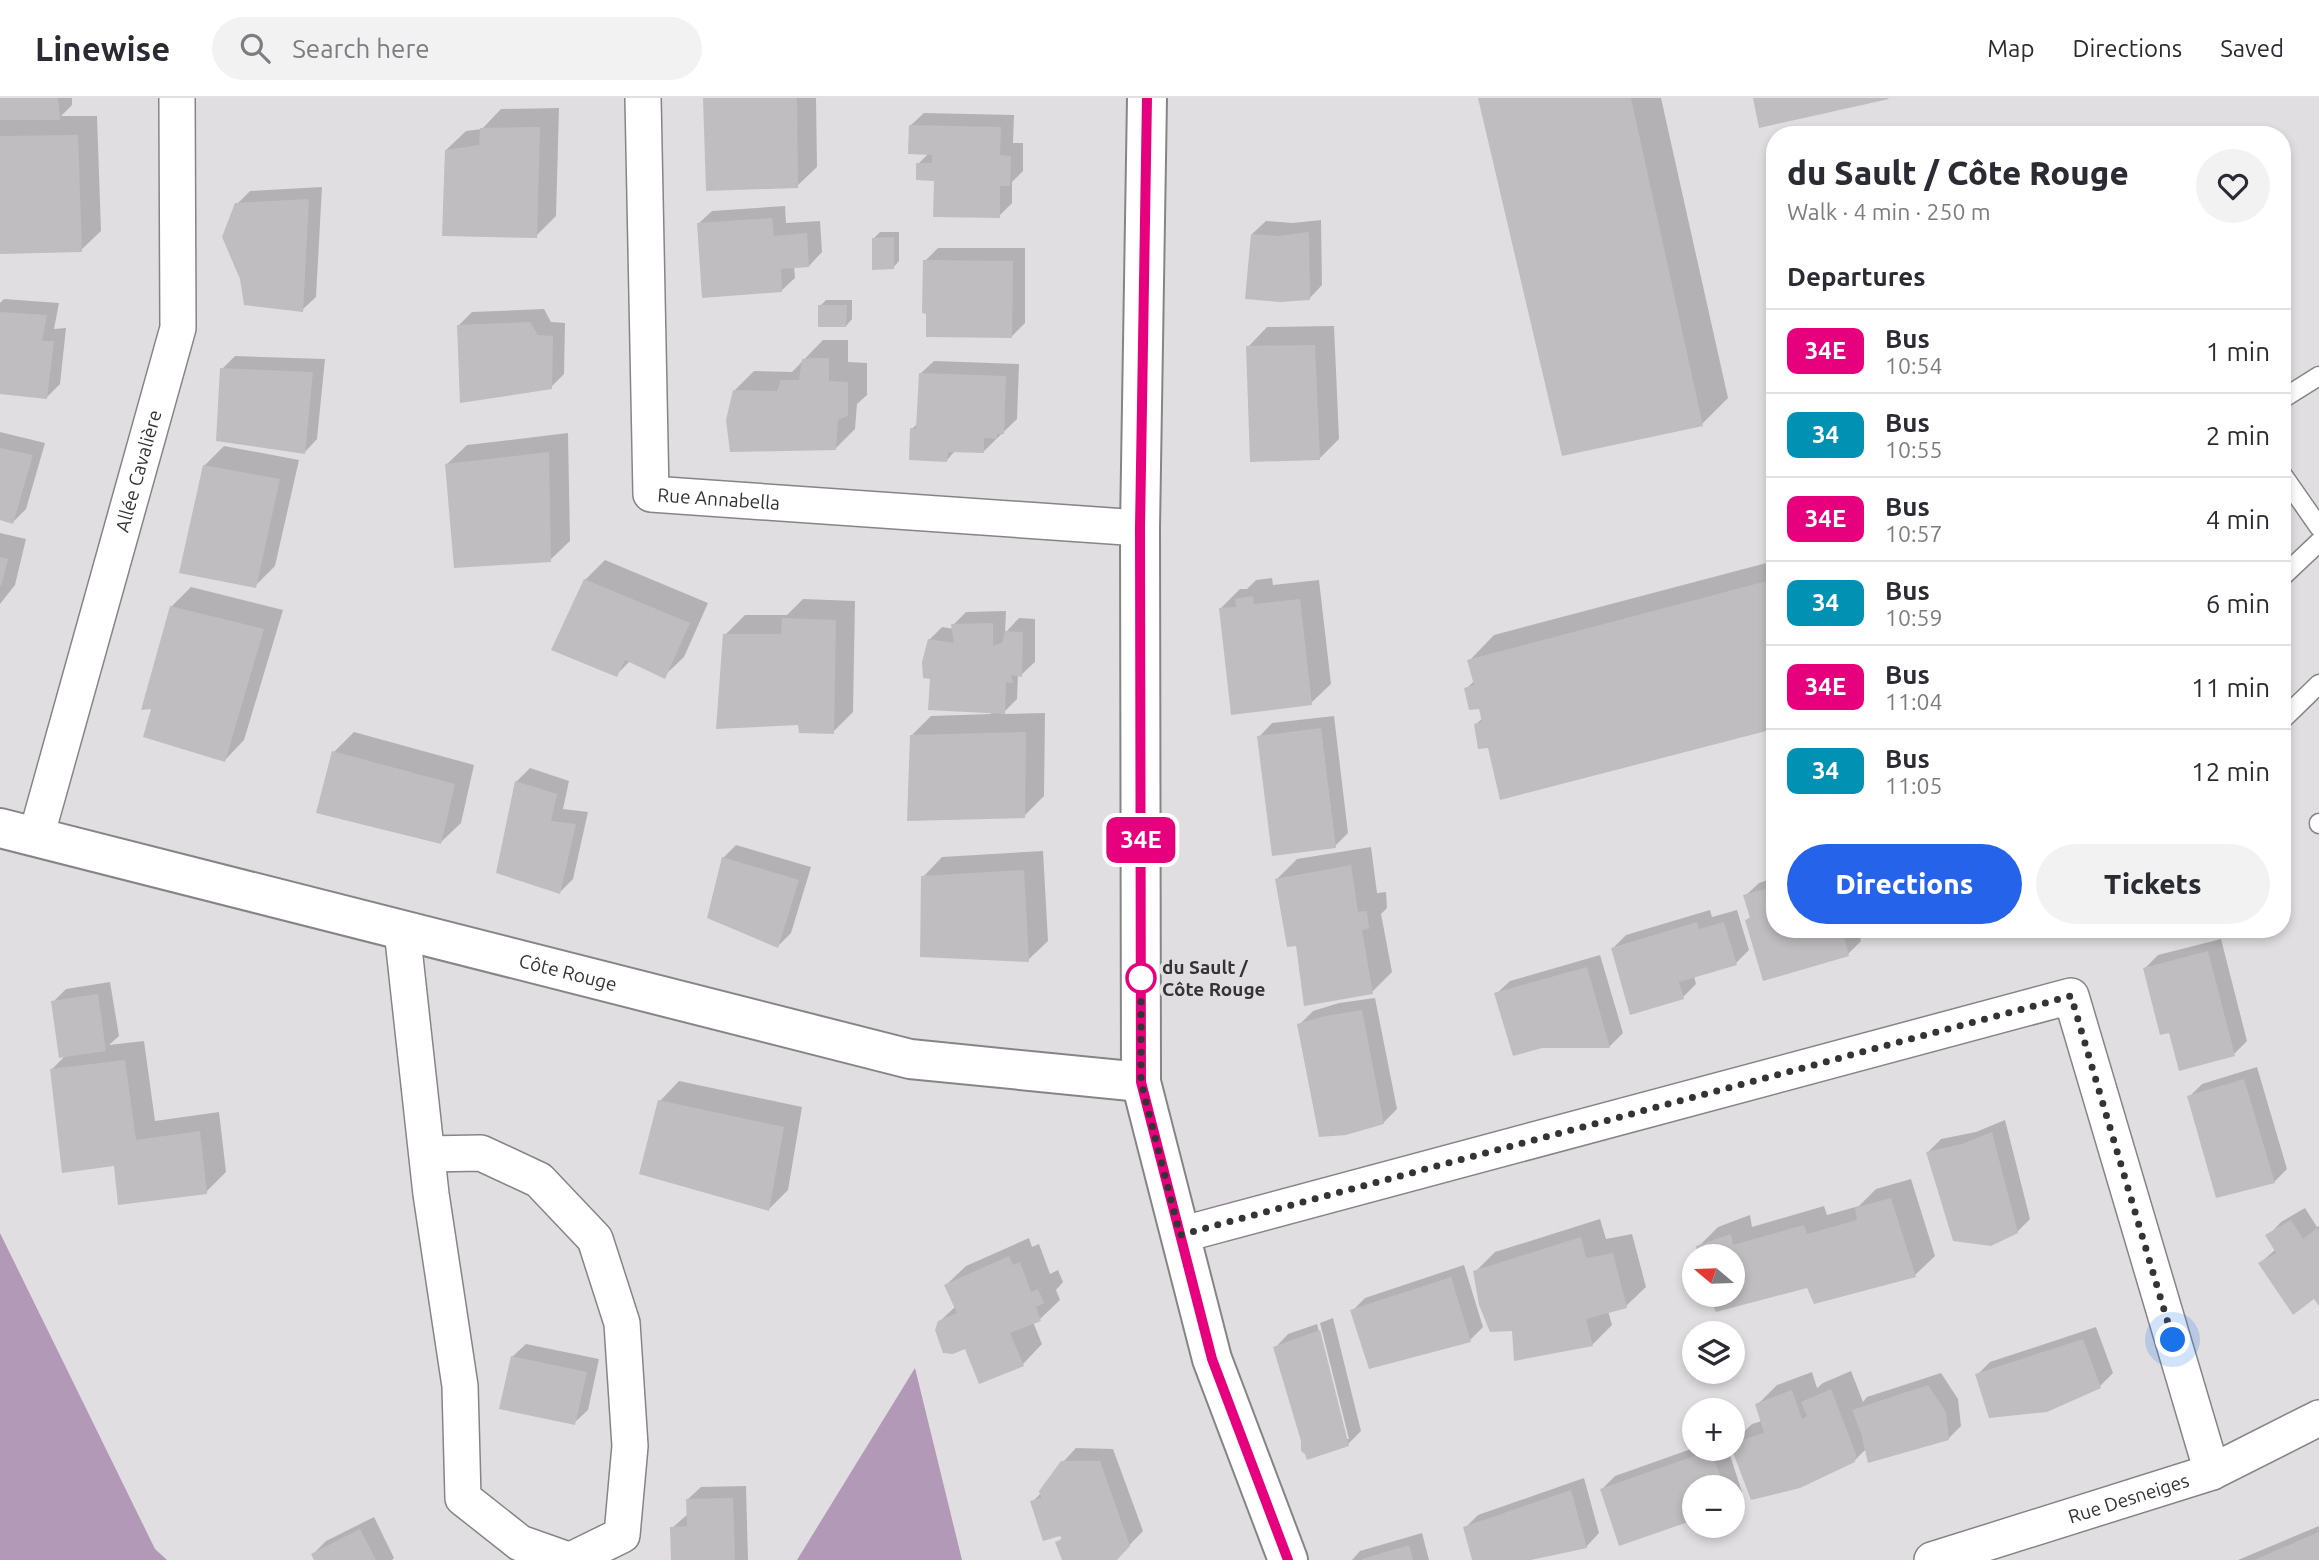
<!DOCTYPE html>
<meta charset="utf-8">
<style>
:root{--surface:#fff;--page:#f2f2f3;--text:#2b2b33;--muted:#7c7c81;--line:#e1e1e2;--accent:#2563eb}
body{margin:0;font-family:Ubuntu,sans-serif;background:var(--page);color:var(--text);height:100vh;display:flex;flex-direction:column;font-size:26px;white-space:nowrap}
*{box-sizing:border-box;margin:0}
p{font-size:23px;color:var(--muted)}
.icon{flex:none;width:38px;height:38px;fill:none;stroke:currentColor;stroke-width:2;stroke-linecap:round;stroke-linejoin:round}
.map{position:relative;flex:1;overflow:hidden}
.side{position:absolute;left:1766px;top:28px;width:525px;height:812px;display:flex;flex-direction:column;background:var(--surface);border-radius:28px;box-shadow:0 4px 10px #0003}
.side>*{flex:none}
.badge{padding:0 14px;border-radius:10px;font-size:24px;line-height:46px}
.needle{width:46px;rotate:289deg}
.fabs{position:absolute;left:1682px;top:1146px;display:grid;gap:14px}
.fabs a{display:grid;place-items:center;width:63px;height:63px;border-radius:50%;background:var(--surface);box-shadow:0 4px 10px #0003;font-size:35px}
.you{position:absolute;width:35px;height:35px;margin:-18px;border:5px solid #fff;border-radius:50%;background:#1a73e8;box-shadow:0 0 0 10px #1a73e833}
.map>.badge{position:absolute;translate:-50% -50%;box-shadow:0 0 0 4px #fff}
h2{padding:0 21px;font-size:26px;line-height:63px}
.round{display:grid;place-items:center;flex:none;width:74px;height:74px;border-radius:37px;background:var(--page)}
.overview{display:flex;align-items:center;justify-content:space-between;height:119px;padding:0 21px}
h1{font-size:33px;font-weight:800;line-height:52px}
.button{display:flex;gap:14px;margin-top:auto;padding:14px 21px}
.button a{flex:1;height:80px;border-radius:42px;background:var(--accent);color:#fff;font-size:28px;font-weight:800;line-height:80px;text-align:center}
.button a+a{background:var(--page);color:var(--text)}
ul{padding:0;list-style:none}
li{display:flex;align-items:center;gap:21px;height:84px;padding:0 21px;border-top:2px solid var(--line)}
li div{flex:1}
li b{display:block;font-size:26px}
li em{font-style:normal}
li .badge{min-width:77px;font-weight:700;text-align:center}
header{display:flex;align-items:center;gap:42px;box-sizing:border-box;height:98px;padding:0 35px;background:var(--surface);border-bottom:2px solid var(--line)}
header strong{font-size:33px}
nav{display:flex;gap:38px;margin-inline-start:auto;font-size:24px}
.search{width:490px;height:63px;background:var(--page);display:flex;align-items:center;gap:18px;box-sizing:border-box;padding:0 24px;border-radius:38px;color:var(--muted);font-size:26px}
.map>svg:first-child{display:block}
</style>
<header>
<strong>Linewise</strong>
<div class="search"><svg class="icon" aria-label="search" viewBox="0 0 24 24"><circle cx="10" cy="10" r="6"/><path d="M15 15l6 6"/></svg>Search here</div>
<nav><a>Map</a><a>Directions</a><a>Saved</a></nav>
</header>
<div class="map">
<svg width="2319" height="1462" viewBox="0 0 2319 1462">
<rect width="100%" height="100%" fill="#e1dee2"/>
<!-- forest -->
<path fill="#b299b7" d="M 0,1135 L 155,1451 L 167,1462 L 0,1462 Z
M 915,1270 L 962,1462 L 797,1462 Z"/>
<!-- shadow -->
<path fill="#0003" d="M 0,0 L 72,0 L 72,7 L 61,18 L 97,18 L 101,133 L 81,152 L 0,154 Z
M 705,0 L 816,0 L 817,69 L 797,88 Z
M 1480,0 L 1661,0 L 1728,300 L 1702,326 Z
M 559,10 L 556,118 L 536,138 L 446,52 L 466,33 L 482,31 L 501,11 Z
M 924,15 L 1014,17 L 1013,45 L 1023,45 L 1023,73 L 1012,84 L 1012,105 L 999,118 L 936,81 L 918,66 L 929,55 L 910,28 Z
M 322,89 L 316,199 L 302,212 L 237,106 L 250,93 Z
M 785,108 L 786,125 L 820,123 L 822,154 L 809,168 L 794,168 L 795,180 L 781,193 L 698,126 L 712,113 Z
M 1321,122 L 1322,187 L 1309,201 L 1252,136 L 1266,123 L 1293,125 Z
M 880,134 L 899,134 L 899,163 L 893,170 L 874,140 Z
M 938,150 L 1025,150 L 1025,225 L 1012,238 L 925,163 Z
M 4,201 L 59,205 L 54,231 L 66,230 L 60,286 L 47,299 L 0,295 L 0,205 Z
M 826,202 L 852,202 L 852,221 L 846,228 L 820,208 Z
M 544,211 L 551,224 L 565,225 L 564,276 L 551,289 L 459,227 L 472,214 Z
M 1334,228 L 1339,341 L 1319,361 L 1248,249 L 1267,229 Z
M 823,242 L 848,242 L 848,264 L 867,265 L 867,297 L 857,306 L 855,331 L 835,351 L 734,293 L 754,273 L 792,274 Z
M 235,258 L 325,261 L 317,341 L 304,355 L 222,271 Z
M 934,263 L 1019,266 L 1017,321 L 983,354 L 956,352 L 947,362 L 912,331 L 918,325 L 920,276 Z
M 0,334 L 45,345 L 26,411 L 13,424 L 0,420 Z
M 568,335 L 570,443 L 550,462 L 447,366 L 467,347 Z
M 224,348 L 299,362 L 275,468 L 255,488 L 204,368 Z
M 0,435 L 26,441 L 15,487 L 0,506 Z
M 605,462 L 708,505 L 684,559 L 664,578 L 631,562 L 616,577 L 585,482 Z
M 1774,463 L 1774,629 L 1502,700 L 1489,648 L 1476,626 L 1483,620 L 1480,609 L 1466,591 L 1475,582 L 1469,563 L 1494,537 Z
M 1272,480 L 1273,487 L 1319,482 L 1331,586 L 1311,605 L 1220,511 L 1240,491 L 1247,491 L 1256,482 Z
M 191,489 L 283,512 L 244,642 L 225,662 L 153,608 L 171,509 Z
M 803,501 L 855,503 L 853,614 L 833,634 L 800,625 L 725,537 L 745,517 L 787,517 Z
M 1006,513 L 1005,535 L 1019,520 L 1035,521 L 1035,564 L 1021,577 L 1018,576 L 1017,601 L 1002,616 L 1045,615 L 1044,698 L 1024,718 L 911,638 L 931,618 L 991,616 L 991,613 L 931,579 L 929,542 L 942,529 L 954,531 L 953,527 L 966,514 Z
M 1334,618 L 1348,735 L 1335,748 L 1259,639 L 1272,625 Z
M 354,634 L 474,667 L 461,725 L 441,744 L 334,654 Z
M 530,670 L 569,683 L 563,711 L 588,714 L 573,781 L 560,794 L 498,773 L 517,683 Z
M 736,747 L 811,769 L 791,835 L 778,848 L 723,760 Z
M 1371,749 L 1377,795 L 1386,794 L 1387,810 L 1381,816 L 1392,874 L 1372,894 L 1297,846 L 1277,781 L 1297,761 Z
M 1043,753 L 1048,843 L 1028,862 L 923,779 L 942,759 Z
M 1774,780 L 1774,831 L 1858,831 L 1861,843 L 1848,856 L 1764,881 L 1747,822 L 1751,818 L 1745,798 L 1759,785 Z
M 1710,812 L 1712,819 L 1737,812 L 1749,852 L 1736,865 L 1694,878 L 1696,886 L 1683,899 L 1613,850 L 1626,837 Z
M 2221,841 L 2247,943 L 2234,956 L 2145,870 L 2158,857 Z
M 1600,857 L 1623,935 L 1610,948 L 1542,948 L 1496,896 L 1510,883 Z
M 110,884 L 119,938 L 109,947 L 144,943 L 155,1023 L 219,1014 L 226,1074 L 206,1094 L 115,1066 L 51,972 L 66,957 L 53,904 L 66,891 Z
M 1375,900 L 1397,1011 L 1383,1025 L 1299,927 L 1313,913 L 1339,905 Z
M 2257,969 L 2287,1071 L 2274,1084 L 2189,999 L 2202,986 Z
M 679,983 L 802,1009 L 788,1092 L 769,1111 L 660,1003 Z
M 2005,1022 L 2030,1121 L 2017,1134 L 1928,1054 L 1941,1041 L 1976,1034 Z
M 1911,1081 L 1935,1158 L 1915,1177 L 1807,1188 L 1717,1212 L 1709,1197 L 1732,1197 L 1732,1158 L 1699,1158 L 1698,1149 L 1718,1129 L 1750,1117 L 1752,1129 L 1824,1108 L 1827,1117 L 1859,1108 L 1876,1091 Z
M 2305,1110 L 2317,1129 L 2319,1128 L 2319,1205 L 2315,1199 L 2260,1165 L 2276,1151 L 2268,1138 L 2281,1124 Z
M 1600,1121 L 1606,1141 L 1632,1136 L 1646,1189 L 1626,1208 L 1608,1213 L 1612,1227 L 1593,1246 L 1514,1231 L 1475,1174 L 1495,1154 Z
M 1029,1140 L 1032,1149 L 1039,1146 L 1050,1176 L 1058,1172 L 1063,1184 L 1056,1192 L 1060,1202 L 1040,1221 L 1033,1224 L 1042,1246 L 1023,1266 L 966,1249 L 939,1224 L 956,1208 L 946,1187 L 966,1168 Z
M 1464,1167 L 1483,1229 L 1470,1242 L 1352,1213 L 1365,1200 Z
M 1333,1220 L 1361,1333 L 1348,1346 L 1303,1343 L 1275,1250 L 1288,1236 L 1317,1226 L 1346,1341 L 1349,1341 L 1320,1225 Z
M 2096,1229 L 2113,1275 L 2100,1288 L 1977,1277 L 1990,1264 Z
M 526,1246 L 599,1261 L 588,1312 L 574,1325 L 512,1259 Z
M 1851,1273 L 1863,1304 L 1867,1299 L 1941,1275 L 1958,1301 L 1961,1328 L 1948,1341 L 1866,1351 L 1854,1363 L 1732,1345 L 1752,1326 L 1762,1323 L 1757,1307 L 1777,1287 L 1812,1274 L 1817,1290 L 1823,1285 Z
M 1076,1350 L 1113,1351 L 1143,1433 L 1115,1462 L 1063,1462 L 1057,1445 L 1063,1439 L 1032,1404 L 1041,1395 L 1063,1364 Z
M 1694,1350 L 1728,1351 L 1742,1394 L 1732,1404 L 1732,1390 L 1694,1390 L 1694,1420 L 1602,1391 L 1615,1378 Z
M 1584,1380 L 1599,1435 L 1586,1449 L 1523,1462 L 1474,1462 L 1465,1430 L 1478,1417 Z
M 746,1388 L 748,1462 L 673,1462 L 672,1430 L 688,1416 L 687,1402 L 701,1389 Z
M 374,1419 L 394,1460 L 392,1462 L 316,1462 L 313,1456 L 326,1443 Z
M 2319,1428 L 2319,1462 L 2238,1462 Z
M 1422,1435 L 1429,1462 L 1352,1462 L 1360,1453 Z"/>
<!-- building -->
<path fill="#c0bdc0" d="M 0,0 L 58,0 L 60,22 L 0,22 Z
M 703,0 L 797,0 L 798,90 L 706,93 Z
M 1478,0 L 1631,0 L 1703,328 L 1562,358 Z
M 1753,0 L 1888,0 L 1889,1 L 1759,30 Z
M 909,27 L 1001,29 L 1000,57 L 1011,58 L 1010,88 L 1000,88 L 1000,120 L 933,119 L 934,83 L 916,82 L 916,65 L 932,65 L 932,57 L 908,56 Z
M 540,29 L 537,140 L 442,138 L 445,52 L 479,47 L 480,30 Z
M 78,37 L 82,154 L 0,156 L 0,38 Z
M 309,101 L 303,214 L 244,207 L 240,181 L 222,139 L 235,105 Z
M 772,120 L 774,138 L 807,135 L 809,169 L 781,171 L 782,194 L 702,200 L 697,125 Z
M 1309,134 L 1310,202 L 1280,204 L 1245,201 L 1251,136 L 1279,138 Z
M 894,139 L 894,171 L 872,172 L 872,140 Z
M 923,162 L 1013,163 L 1012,240 L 926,239 L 926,216 L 922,215 Z
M 818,207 L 847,207 L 846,229 L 818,229 Z
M 0,214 L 47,217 L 42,243 L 54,243 L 47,301 L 0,296 Z
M 530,224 L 538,237 L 553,238 L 552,291 L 460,305 L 457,227 Z
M 1315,247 L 1320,362 L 1250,364 L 1246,248 Z
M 815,260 L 829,260 L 829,283 L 848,284 L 848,318 L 838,322 L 836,352 L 730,354 L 726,322 L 733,292 L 777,293 L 781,282 L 799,282 L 802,261 Z
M 220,270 L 313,274 L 305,356 L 216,343 Z
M 919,275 L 1006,278 L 1004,336 L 997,336 L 997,341 L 984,340 L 984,355 L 948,354 L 947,364 L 909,362 L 910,330 L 916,331 Z
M 0,350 L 33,357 L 13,426 L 0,422 Z
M 549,354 L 551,464 L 454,470 L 445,366 Z
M 203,367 L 280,381 L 256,490 L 179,475 Z
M 0,459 L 8,461 L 1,488 L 0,488 Z
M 584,481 L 690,525 L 665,581 L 625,562 L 617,579 L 551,552 Z
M 1767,483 L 1774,518 L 1774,631 L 1500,702 L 1488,650 L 1478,651 L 1474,626 L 1482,624 L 1479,611 L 1469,612 L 1464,590 L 1474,587 L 1467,562 Z
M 1253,498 L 1254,506 L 1300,501 L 1312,607 L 1231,617 L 1219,510 L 1236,509 L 1235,501 Z
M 170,508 L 264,531 L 225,664 L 143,639 L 151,611 L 141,612 Z
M 782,520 L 836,522 L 834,636 L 799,635 L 798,627 L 716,631 L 723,536 L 781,536 Z
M 993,525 L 993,548 L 1002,545 L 1005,533 L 1023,534 L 1022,579 L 1011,577 L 1013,585 L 1006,584 L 1005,616 L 928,612 L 930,581 L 923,580 L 922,564 L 928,541 L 954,545 L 951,526 Z
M 1321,630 L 1336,750 L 1272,758 L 1257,638 Z
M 1026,634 L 1025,720 L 907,723 L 910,637 Z
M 332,653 L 455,686 L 441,746 L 316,715 Z
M 515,683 L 557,696 L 551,723 L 576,726 L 560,796 L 496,775 Z
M 722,759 L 799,782 L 778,850 L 707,820 Z
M 1351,767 L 1358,814 L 1367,813 L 1369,831 L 1362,832 L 1373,896 L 1304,908 L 1296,848 L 1287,849 L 1275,781 Z
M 1024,772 L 1029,864 L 920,859 L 921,778 Z
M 1769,790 L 1774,809 L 1774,831 L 1842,831 L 1849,858 L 1763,883 L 1745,822 L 1750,820 L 1743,797 Z
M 1697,824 L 1699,831 L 1724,824 L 1737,867 L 1679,884 L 1684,901 L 1630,917 L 1611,850 Z
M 2208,853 L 2235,958 L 2179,973 L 2169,935 L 2160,937 L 2143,870 Z
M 1587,869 L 1610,950 L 1542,950 L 1513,958 L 1494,895 Z
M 98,896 L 106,953 L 59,960 L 51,903 Z
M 1362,912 L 1384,1026 L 1346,1037 L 1319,1039 L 1297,926 L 1325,918 Z
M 125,962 L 136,1042 L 200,1033 L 207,1096 L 118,1107 L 114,1068 L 62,1075 L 50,971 Z
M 2244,981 L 2275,1085 L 2216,1100 L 2187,998 Z
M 658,1002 L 784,1029 L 769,1113 L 639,1076 Z
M 1992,1034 L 2018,1135 L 1991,1148 L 1953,1143 L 1926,1054 L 1962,1046 Z
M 1891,1100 L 1916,1179 L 1814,1206 L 1807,1190 L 1716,1214 L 1707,1197 L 1732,1197 L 1732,1158 L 1697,1158 L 1696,1148 L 1731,1136 L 1733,1147 L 1804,1127 L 1807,1136 L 1857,1122 L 1855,1110 Z
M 2291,1122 L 2303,1141 L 2317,1130 L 2319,1133 L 2319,1208 L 2314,1201 L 2293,1217 L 2258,1165 L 2276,1155 L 2265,1137 Z
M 1581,1139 L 1586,1160 L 1613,1155 L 1627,1210 L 1586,1221 L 1593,1248 L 1514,1263 L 1512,1233 L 1490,1234 L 1479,1207 L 1473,1173 Z
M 1009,1158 L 1013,1167 L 1020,1164 L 1031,1194 L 1038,1191 L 1044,1205 L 1036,1209 L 1041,1223 L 1010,1235 L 1024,1268 L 979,1286 L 965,1251 L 953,1256 L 943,1255 L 935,1232 L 938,1223 L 957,1215 L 944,1187 Z
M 1451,1179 L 1471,1244 L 1369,1271 L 1350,1212 Z
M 1320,1232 L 1349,1348 L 1307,1362 L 1305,1356 L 1301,1353 L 1301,1343 L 1273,1249 Z
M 2083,1241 L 2101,1290 L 2047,1314 L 1989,1320 L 1975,1276 Z
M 511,1258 L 587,1274 L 575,1327 L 499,1311 Z
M 1928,1287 L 1946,1314 L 1949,1342 L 1868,1365 L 1861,1335 L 1852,1312 Z
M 1831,1291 L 1856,1356 L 1855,1364 L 1800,1390 L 1751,1402 L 1732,1352 L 1732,1345 L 1764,1335 L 1755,1306 L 1792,1292 L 1802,1321 L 1807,1318 L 1801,1304 Z
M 1711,1352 L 1724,1390 L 1694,1390 L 1694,1422 L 1619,1448 L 1600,1391 Z
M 1061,1363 L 1100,1363 L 1130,1448 L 1117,1462 L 1062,1462 L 1055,1444 L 1062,1441 L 1060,1438 L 1043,1443 L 1030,1403 L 1041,1400 L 1039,1393 Z
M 1571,1392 L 1587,1450 L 1531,1462 L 1472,1462 L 1463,1429 Z
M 733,1400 L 735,1462 L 671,1462 L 670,1429 L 687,1428 L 686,1401 Z
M 360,1431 L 376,1462 L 314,1462 L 311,1456 Z
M 2319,1434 L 2319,1462 L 2254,1462 Z
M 1409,1447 L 1413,1462 L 1362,1462 L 1362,1461 Z"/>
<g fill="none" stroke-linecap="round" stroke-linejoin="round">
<!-- lane casing -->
<g stroke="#878487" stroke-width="21">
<path id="lane" d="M 2282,301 L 2319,278
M 2282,376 L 2319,429
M 2282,479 L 2319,444
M 2283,621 L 2319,586
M 2319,725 L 2319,726"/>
</g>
<!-- street casing -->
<g stroke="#878487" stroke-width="38">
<g id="street">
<path id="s1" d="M 643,0 L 651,396 L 1140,430"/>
<path id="s2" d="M 36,739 L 178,230 L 177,0"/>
<path d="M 402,832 L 431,1096 L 460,1288 L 463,1400 L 520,1445 L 568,1462"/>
<path d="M 427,1056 L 481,1055 L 539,1082 L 595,1141 L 622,1225 L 630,1348 L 622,1437 L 571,1462"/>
<path d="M 1180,1137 L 2071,898 L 2212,1374"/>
<path id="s3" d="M 1932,1462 L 2212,1374 L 2319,1320"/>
</g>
</g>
<!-- secondary casing -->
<g stroke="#878487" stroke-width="42">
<g id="secondary">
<path d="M 1147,0 L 1140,430 L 1141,984 L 1212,1261 L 1288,1462"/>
<path id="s4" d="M 0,730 L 910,961 L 1141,984"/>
</g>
</g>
<!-- lane -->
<use href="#lane" stroke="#fff" stroke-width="18"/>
<!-- street -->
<use href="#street" stroke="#fff" stroke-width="35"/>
<!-- secondary -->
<use href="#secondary" stroke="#fff" stroke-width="38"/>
</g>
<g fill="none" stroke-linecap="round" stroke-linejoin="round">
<!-- line casing -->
<g stroke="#fff" stroke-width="16">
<path id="line" d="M 1147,0 L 1140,430 L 1141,984 L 1212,1261 L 1288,1462"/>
</g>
<!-- line -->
<use href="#line" stroke="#e6007e" stroke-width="10"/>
<!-- walk -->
<path stroke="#353435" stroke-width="7" stroke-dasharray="0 12.6" d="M 1141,880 L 1141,873 L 1141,984 L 1180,1137 L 2071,898 L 2173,1242"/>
</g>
<!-- markers -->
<circle fill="#fff" stroke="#e6007e" stroke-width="3.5" cx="1141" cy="880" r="14"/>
<g text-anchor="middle" stroke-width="7" stroke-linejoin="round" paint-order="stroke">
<!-- street labels -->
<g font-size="19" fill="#353435" stroke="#e1dee2">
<text dy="7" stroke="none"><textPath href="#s2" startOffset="380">Allée Cavalière</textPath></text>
<text dy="7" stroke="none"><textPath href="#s1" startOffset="464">Rue Annabella</textPath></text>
<text dy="7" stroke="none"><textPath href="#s4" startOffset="586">Côte Rouge</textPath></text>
<text dy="7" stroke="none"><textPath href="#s3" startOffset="206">Rue Desneiges</textPath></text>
</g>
<!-- stop labels -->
<g font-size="19" font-weight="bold" fill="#353435" stroke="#e1dee2" text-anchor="start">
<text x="1162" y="876">du Sault /<tspan x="1162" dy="22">Côte Rouge</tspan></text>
</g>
</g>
</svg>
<div class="fabs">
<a><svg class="needle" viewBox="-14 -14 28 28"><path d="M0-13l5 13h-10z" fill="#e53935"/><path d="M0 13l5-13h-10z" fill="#7c7c81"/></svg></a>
<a><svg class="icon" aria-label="layers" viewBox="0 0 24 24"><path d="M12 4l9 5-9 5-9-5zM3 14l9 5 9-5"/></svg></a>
<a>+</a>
<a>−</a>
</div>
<div class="you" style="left:2173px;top:1242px"></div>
<b class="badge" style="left:1141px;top:742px;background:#e6007e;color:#fff">34E</b>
<section class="side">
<div class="overview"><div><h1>du Sault / Côte Rouge</h1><p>Walk · 4 min · 250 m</p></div><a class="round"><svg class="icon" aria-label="heart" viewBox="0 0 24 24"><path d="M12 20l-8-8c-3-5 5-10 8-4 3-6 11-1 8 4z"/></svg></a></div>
<h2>Departures</h2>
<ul>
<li><span class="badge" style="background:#e6007e;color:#fff">34E</span><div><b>Bus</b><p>10:54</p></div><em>1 min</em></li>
<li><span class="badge" style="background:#0091b3;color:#fff">34</span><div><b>Bus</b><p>10:55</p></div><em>2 min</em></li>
<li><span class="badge" style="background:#e6007e;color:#fff">34E</span><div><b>Bus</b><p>10:57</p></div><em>4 min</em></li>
<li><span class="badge" style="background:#0091b3;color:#fff">34</span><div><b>Bus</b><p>10:59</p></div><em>6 min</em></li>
<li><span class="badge" style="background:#e6007e;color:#fff">34E</span><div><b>Bus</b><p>11:04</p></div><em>11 min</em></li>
<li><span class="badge" style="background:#0091b3;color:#fff">34</span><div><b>Bus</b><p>11:05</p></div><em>12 min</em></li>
</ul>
<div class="button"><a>Directions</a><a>Tickets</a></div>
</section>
</div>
